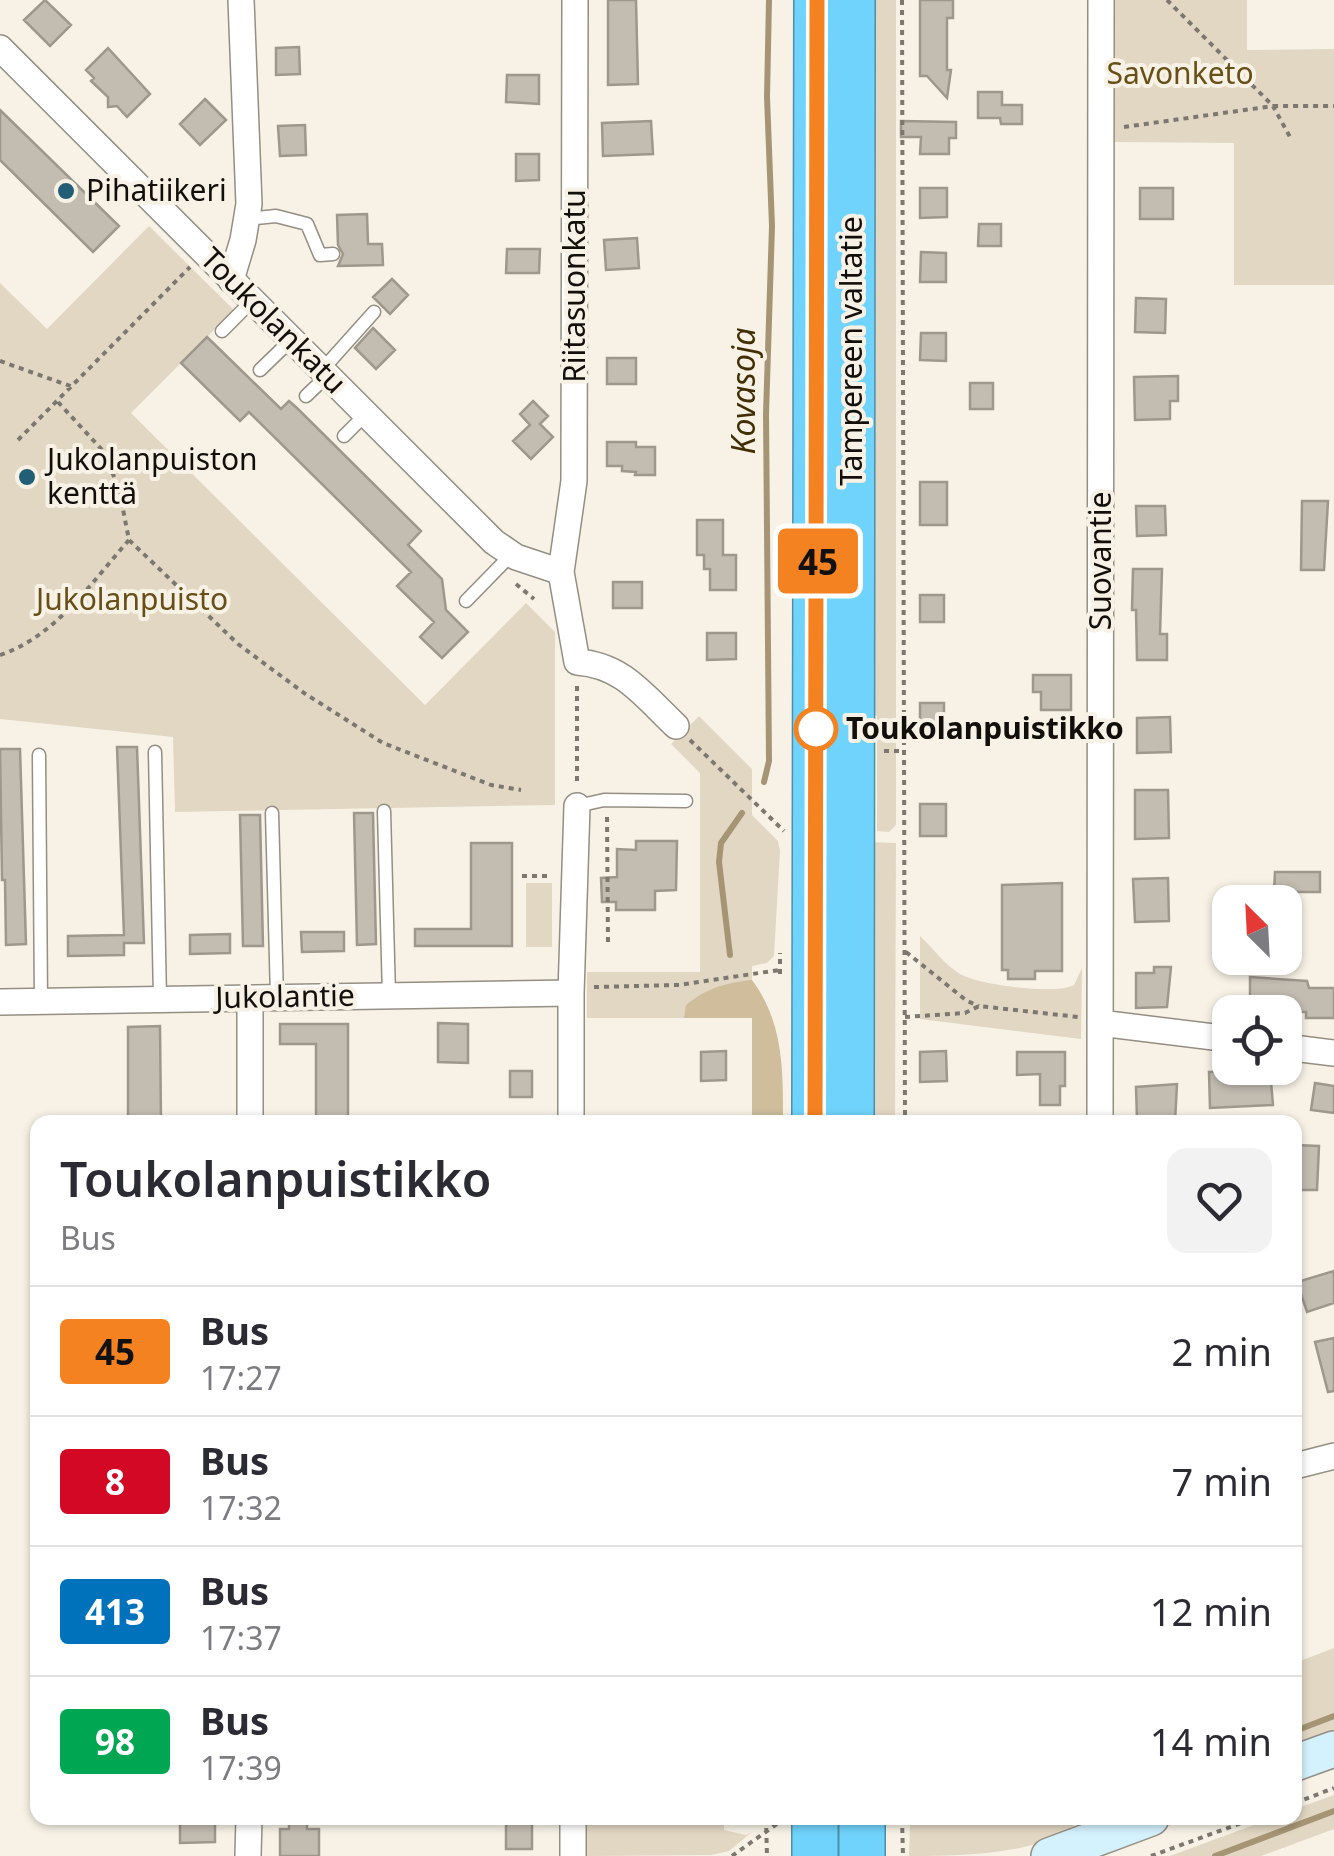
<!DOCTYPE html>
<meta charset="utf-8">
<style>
:root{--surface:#fff;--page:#f2f2f3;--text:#2b2b33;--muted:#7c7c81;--line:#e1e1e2}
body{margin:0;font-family:"Noto Sans",sans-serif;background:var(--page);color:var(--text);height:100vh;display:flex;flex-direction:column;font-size:38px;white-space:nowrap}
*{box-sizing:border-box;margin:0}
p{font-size:32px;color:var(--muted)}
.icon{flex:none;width:55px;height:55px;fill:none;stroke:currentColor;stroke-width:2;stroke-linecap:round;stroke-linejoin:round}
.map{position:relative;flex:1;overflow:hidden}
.details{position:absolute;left:30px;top:1115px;width:1272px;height:710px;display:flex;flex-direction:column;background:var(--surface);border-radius:20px;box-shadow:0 2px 8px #0004}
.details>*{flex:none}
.badge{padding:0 20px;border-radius:8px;font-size:35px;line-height:65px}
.needle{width:65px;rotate:336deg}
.buttons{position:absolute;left:1212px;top:885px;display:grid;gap:20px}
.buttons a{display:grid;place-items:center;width:90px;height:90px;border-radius:20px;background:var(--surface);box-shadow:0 2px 8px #0004;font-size:50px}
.map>.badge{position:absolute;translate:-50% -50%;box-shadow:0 0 0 5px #fff}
.round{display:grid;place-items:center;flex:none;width:105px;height:105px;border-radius:20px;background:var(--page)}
.head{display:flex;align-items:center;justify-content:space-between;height:170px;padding:0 30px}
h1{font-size:48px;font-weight:600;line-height:75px}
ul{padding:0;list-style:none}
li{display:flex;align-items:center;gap:30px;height:130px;padding:0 30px;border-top:2px solid var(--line)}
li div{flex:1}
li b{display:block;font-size:38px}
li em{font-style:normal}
li .badge{min-width:110px;font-weight:700;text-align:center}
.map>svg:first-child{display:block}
</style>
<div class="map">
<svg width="1334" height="1856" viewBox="0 0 1334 1856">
<rect width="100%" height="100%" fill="#f8f2e6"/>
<!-- green -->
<path fill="#e2d7c3" d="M 865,0 L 896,0 L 896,825 L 889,832 L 877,831 L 877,716 L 871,714 Z
M 1112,0 L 1247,0 L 1247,50 L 1334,49 L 1334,285 L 1234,285 L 1234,143 L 1111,142 Z
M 149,226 L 234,310 L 131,413 L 425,705 L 526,603 L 555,632 L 555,805 L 175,812 L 173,737 L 0,719 L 0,283 L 47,329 Z
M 699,716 L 752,769 L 752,815 L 778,841 L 780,851 L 774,956 L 767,963 L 752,966 L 752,1018 L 587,1018 L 587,972 L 700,972 L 700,773 L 671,744 Z
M 869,842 L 896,843 L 895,1122 L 869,1122 Z
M 526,883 L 552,883 L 552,947 L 526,947 Z
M 920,936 C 933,948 945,965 960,974 C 978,985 1057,995 1074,985 L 1082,968 L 1081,1039 L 920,1019 Z
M 1334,1648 L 1334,1737 L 1295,1752 L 1295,1663 Z
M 1334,1795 L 1334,1829 L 1261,1856 L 1170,1856 L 1273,1818 L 1295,1818 L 1295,1809 Z
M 587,1818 L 724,1818 L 724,1830 L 746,1835 L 752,1832 L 729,1851 L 711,1855 L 587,1856 Z
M 917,1818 L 1082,1818 C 1049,1856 956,1856 909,1856 L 910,1825 Z"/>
<!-- forest -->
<path fill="#cfbd9c" d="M 752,980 C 784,1023 783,1071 783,1122 L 752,1122 L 752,1018 L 684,1018 L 686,1005 C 707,988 725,983 752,980 Z"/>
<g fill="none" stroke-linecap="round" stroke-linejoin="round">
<!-- stream -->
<path stroke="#a69575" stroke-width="6" d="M 764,782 L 769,761 L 766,414 L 772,226 L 767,97 L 769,0
M 730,955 L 719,862 L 721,843 L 742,813
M 1295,1731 L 1334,1716
M 739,1821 L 740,1818
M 1215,1856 L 1334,1811"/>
</g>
<!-- building -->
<path fill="#c3bcb1" stroke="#9d978c" stroke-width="2.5" d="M 45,0 L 71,25 L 50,46 L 24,20 Z
M 608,0 L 636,0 L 638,84 L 608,85 Z
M 920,0 L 953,0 L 953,18 L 947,18 L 947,70 L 951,70 L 947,98 L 927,76 L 920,76 Z
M 299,47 L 300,74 L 276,75 L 276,48 Z
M 108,48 L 150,94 L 127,117 L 117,106 L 108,107 L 108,97 L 91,81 L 94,78 L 86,70 Z
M 507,75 L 539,75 L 539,104 L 506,102 Z
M 978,92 L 1002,92 L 1002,105 L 1022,105 L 1022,124 L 1001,124 L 1000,118 L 978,118 Z
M 205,99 L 226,120 L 200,145 L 180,124 Z
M 0,110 L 119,226 L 93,252 L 0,160 Z
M 651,121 L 653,154 L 603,156 L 602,123 Z
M 901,121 L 956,122 L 956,138 L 949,138 L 949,154 L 920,154 L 921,137 L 901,137 Z
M 305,125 L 306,155 L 280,156 L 278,126 Z
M 516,154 L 539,154 L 539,180 L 516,181 Z
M 920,188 L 947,188 L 947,217 L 920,218 Z
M 1140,188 L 1173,188 L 1173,219 L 1140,219 Z
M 367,214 L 368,244 L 382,244 L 383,265 L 338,266 L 343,254 L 338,245 L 337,215 Z
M 979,224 L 1001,224 L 1001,246 L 978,246 Z
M 637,238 L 639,268 L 606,270 L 604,240 Z
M 507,249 L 540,249 L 539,273 L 506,273 Z
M 921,252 L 946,253 L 946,282 L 920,282 Z
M 392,279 L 408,295 L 390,314 L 373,297 Z
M 1136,298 L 1166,299 L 1165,333 L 1135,332 Z
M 373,328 L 395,350 L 376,369 L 355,348 Z
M 921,333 L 946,333 L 946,361 L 920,360 Z
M 207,337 L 281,409 L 289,401 L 297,408 L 421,531 L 408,545 L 442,579 L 446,610 L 468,632 L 442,658 L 420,637 L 434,622 L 397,586 L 411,572 L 249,412 L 240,421 L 181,363 Z
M 607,358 L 636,358 L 636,384 L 607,384 Z
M 1178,376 L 1178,401 L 1170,401 L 1170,419 L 1135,420 L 1134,377 Z
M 970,383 L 993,383 L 993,409 L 970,409 Z
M 533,401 L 548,416 L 540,424 L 553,437 L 531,459 L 513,441 L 530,425 L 520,414 Z
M 607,442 L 636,442 L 636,447 L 655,447 L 655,475 L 635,475 L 636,472 L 622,471 L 622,466 L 607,466 Z
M 920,482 L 947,482 L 947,525 L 920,525 Z
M 1302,501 L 1328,501 L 1324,570 L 1301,570 Z
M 1136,506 L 1165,506 L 1166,535 L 1137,536 Z
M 697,520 L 723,520 L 723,555 L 736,555 L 736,590 L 710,590 L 710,569 L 704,569 L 704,555 L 697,555 Z
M 1133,569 L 1162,569 L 1160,634 L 1167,634 L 1167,660 L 1137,660 L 1136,610 L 1132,610 Z
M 613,582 L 642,582 L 642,608 L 613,608 Z
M 920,595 L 944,595 L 944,622 L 920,622 Z
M 707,633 L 736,633 L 736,659 L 707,660 Z
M 1033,675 L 1071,675 L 1071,710 L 1041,710 L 1041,692 L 1033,692 Z
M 920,703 L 944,703 L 944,732 L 920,733 Z
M 1170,717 L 1171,752 L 1137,753 L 1137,718 Z
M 117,747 L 137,747 L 144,943 L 124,943 L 124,955 L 68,956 L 68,936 L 124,935 Z
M 0,749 L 20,749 L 26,944 L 6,945 L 5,880 L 2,880 Z
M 1135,790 L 1168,790 L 1169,838 L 1135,839 Z
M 920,804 L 946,804 L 946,836 L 920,836 Z
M 354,813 L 373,813 L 376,944 L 357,945 Z
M 240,815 L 260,815 L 263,946 L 243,946 Z
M 636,841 L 677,841 L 676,890 L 655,891 L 655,910 L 616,910 L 616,902 L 602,902 L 601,878 L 617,877 L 617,849 L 636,850 Z
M 471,843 L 512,843 L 512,946 L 415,946 L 415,929 L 471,929 Z
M 1275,872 L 1320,872 L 1320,892 L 1274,892 Z
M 1168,878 L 1169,921 L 1135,922 L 1133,879 Z
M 1062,883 L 1062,971 L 1035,971 L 1035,979 L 1008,979 L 1008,970 L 1002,970 L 1002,885 Z
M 301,932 L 344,932 L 344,951 L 302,952 Z
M 230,934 L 230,953 L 190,954 L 190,935 Z
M 1154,967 L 1171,967 L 1167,1007 L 1136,1008 L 1136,973 L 1154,973 Z
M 1250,977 L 1307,981 L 1309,988 L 1334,988 L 1334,1018 L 1306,1018 L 1306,1012 L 1267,1012 L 1267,997 L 1250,997 Z
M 438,1023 L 468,1024 L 468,1063 L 438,1062 Z
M 280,1024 L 348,1024 L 348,1119 L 316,1119 L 316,1044 L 280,1044 Z
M 160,1026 L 161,1122 L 128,1122 L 128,1027 Z
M 726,1051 L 726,1080 L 701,1081 L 701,1052 Z
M 946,1051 L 947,1081 L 920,1082 L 920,1052 Z
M 1017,1052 L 1065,1052 L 1065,1086 L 1060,1086 L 1060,1105 L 1040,1105 L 1040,1074 L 1017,1075 Z
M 1270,1070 L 1273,1105 L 1210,1108 L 1209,1072 Z
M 510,1071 L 532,1071 L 532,1097 L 510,1097 Z
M 1315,1083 L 1334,1086 L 1334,1113 L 1311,1110 Z
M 1177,1084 L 1175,1122 L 1137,1120 L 1136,1087 Z
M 1295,1145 L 1319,1146 L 1317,1190 L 1295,1190 Z
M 1334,1271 L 1334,1303 L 1307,1312 L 1297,1282 Z
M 1334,1338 L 1334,1391 L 1328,1392 L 1315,1342 Z
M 186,1818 L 215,1818 L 215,1842 L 180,1843 L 180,1820 Z
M 506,1820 L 532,1820 L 532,1849 L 506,1849 Z
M 307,1821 L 307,1829 L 319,1829 L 319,1856 L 280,1856 L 280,1829 L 289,1829 L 289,1822 Z"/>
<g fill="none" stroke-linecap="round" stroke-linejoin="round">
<!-- lane casing -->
<g stroke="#948e83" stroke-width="15">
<path id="lane" d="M 247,219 L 276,216 L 307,224 L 320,255 L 333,254
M 222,331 L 252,301
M 260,370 L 291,340
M 322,370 L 374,312
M 306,396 L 327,376
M 344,436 L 366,414
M 466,601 L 512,554
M 155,752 L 160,999
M 39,755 L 41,1001
M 577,806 L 604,800 L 686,801
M 384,811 L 389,996
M 272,813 L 277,997"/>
</g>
<!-- street casing -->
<g stroke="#948e83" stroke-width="28">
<path id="street" d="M 575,0 L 574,481 L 561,572 L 577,662 C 623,665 644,696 676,726
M 0,48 L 494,542 L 516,557 L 561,572
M 231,280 L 243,240 L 249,204 L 241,0
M 0,1002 L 571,993
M 1100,1023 L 1230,1039
M 1285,1047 L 1334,1053
M 250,1122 L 250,998
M 571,1122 L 571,993 L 577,806
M 1100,1122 L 1101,0
M 1295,1466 L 1334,1456
M 573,1818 L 573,1856
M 248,1856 L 249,1818"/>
</g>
<!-- secondary casing -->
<g stroke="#948e83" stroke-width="38">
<path id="secondary" d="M 1295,1763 L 1334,1749
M 1049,1856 L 1151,1818"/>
</g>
<!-- highway casing -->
<g stroke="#4f8ea7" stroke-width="48">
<path id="highway" d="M 815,1122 L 817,0
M 851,1122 L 852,0
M 862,1818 L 862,1856
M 815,1856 L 815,1818"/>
</g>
<!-- path -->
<path stroke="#7c7870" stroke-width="4" stroke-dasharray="5 5" stroke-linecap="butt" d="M 902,0 L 905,1122
M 1167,0 L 1273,106 L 1334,106
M 1124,127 L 1273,106 L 1290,137
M 0,361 L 73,387
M 58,402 L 104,452 L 119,489 L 129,540 L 238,644 L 304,693 L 383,743 L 491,785 L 521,790
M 18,440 L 190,267
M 516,584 L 534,599
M 0,655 C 55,637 91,583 129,540
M 577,686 L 577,786
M 690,740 L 784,831
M 884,751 L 903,751
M 607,817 L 608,942
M 522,876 L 552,876
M 906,952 L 967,1001 L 979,1006
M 780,974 L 780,953
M 594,987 L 679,985 L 779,970
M 905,1017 L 965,1013 L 979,1006 L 1078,1017
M 1295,1803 L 1334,1788
M 766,1818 L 767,1856
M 902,1818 L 903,1856
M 732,1856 L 781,1821
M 1151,1856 L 1255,1818"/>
<!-- lane -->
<use href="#lane" stroke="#fff" stroke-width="12"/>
<!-- street -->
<use href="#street" stroke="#fff" stroke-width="25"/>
<!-- secondary -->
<use href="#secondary" stroke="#d4f2fe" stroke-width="35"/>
<!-- highway -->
<use href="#highway" stroke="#70d3fb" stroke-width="45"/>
</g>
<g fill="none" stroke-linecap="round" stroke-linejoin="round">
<!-- line casing -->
<g stroke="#fff" stroke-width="22">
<path id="line" d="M 815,1122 L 817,0"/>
</g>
<!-- line -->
<use href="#line" stroke="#f58220" stroke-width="15"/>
</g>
<!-- markers -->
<g fill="#225f76" stroke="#f8f2e6" stroke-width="4">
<circle cx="66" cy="191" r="10"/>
<circle cx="27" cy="477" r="10"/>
</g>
<circle fill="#fff" stroke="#f58220" stroke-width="5" cx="816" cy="729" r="20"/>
<g text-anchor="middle" stroke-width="8" stroke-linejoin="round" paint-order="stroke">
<!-- park labels -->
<g font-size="30" fill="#684e17" stroke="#f8f2e6">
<text x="1180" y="84">Savonketo</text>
<text x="132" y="610">Jukolanpuisto</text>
</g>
<!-- poi labels -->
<g font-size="30" fill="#120f0b" stroke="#f8f2e6" text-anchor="start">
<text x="86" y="201">Pihatiikeri</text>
<text x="47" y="470">Jukolanpuiston<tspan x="47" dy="34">kenttä</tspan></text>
</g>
<!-- street labels -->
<g font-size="30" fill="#120f0b" stroke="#f8f2e6">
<text transform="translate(575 286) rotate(-90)" y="10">Riitasuonkatu</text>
<text transform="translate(273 321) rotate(45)" y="10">Toukolankatu</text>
<text transform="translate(852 351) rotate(-90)" y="10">Tampereen valtatie</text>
<text transform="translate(1101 561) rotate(-90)" y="10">Suovantie</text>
<text transform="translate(285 997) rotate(-1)" y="10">Jukolantie</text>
</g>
<!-- stop labels -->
<g font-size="30" font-weight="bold" fill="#120f0b" stroke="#f8f2e6" text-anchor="start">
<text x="846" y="739">Toukolanpuistikko</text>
</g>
<!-- water labels -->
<g font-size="32" font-style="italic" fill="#412e02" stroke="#f8f2e6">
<text transform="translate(744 391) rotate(-90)" y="11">Kovasoja</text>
</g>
</g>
</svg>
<div class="buttons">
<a><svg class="needle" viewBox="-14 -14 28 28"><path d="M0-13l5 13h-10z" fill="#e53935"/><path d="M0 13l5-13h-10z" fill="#7c7c81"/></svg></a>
<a><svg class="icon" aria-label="locate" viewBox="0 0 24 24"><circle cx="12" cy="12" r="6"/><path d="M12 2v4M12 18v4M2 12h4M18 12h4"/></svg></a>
</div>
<b class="badge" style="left:818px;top:561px;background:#f58220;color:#111">45</b>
<section class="details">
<div class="head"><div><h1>Toukolanpuistikko</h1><p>Bus</p></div><a class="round"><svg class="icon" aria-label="heart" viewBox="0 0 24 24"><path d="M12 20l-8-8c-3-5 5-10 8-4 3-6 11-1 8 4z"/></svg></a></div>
<ul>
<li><span class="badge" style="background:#f58220;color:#111">45</span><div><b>Bus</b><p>17:27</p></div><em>2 min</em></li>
<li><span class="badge" style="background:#d20824;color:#fff">8</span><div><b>Bus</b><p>17:32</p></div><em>7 min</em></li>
<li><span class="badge" style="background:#0072bc;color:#fff">413</span><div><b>Bus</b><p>17:37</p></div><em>12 min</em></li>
<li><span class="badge" style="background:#00a651;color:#fff">98</span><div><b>Bus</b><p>17:39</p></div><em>14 min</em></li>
</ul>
</section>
</div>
